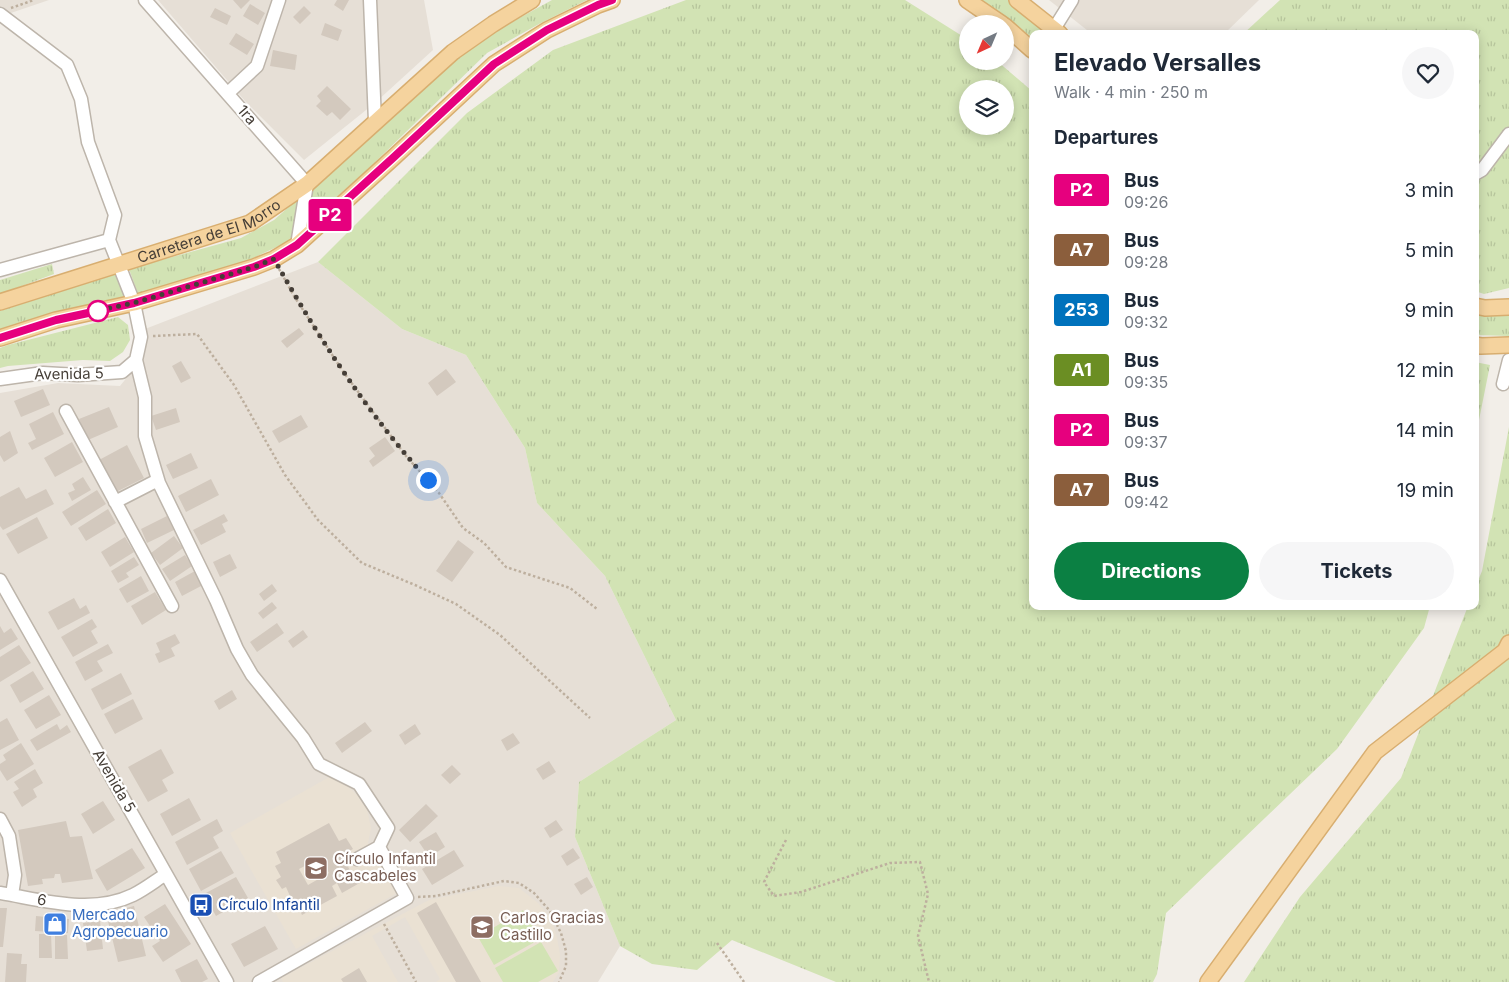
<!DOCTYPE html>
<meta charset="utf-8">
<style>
:root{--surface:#fff;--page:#f6f6f7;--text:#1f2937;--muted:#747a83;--accent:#0b8043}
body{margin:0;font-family:Inter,sans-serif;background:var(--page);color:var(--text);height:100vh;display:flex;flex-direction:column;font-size:19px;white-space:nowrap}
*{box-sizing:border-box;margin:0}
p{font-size:16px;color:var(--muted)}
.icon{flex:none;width:28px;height:28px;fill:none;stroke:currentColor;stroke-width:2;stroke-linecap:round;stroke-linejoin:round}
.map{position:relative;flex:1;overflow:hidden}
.drawer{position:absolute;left:1029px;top:30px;width:450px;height:580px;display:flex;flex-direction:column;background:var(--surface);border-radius:10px;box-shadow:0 2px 12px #0003}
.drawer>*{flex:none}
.badge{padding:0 10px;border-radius:4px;font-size:18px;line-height:32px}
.needle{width:32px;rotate:224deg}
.fabs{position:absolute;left:959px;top:15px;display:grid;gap:10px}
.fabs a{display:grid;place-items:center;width:55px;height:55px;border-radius:50%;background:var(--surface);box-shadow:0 2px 12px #0003;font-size:25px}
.you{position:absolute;width:25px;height:25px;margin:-12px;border:4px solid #fff;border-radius:50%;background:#1a73e8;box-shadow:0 0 0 8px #1a73e833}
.map>.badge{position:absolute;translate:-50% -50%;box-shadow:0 0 0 2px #fff}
h2{padding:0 25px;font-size:19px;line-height:45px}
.round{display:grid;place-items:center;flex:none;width:52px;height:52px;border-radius:26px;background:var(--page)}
.overview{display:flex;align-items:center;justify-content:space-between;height:85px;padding:0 25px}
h1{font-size:24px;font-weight:700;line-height:38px}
.primary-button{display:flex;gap:10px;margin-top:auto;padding:10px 25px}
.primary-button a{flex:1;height:58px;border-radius:30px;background:var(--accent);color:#fff;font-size:20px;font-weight:700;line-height:58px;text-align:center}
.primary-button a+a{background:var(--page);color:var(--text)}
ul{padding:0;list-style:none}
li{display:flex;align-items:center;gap:15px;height:60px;padding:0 25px}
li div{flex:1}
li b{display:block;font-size:19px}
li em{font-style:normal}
li .badge{min-width:55px;font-weight:700;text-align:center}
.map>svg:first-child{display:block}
</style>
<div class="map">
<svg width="1509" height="982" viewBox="0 0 1509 982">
<defs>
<pattern id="grass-tufts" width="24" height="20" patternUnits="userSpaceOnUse" patternTransform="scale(1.25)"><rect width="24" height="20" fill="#d2e3b4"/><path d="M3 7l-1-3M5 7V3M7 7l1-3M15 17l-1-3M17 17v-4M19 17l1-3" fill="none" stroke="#b6c49b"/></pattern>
</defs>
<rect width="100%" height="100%" fill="#f2eee8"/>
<!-- residential -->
<path fill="#e6dfd6" d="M 0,0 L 49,0 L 2,16 L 0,14 Z
M 158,0 L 424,0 L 433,50 L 376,102 L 304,160 L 245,101 Z
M 1049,0 L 1259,0 L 1224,34 L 1092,34 Z
M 318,262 L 402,329 L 466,355 L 525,448 L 537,503 L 605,576 L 676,720 L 579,782 L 575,837 L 620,946 L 598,982 L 0,982 L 0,393 L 58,383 L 120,386 L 141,360 L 145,329 Z"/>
<!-- education -->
<path fill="#eae1d3" d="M 331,776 L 343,782 L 357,795 L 367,810 L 371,828 L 368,843 L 397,893 L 296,949 L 230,833 Z
M 499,886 L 519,888 L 538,903 L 551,918 L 557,938 L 560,955 L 559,972 L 553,982 L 436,982 L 440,979 L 405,917 L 372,936 L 398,982 L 283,982 L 281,978 L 429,900 Z"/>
<!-- grass -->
<path fill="url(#grass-tufts)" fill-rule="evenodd" d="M 552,0 L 587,0 L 539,24 L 487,53 L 368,169 L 285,243 L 249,260 L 138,294 L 129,269 L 241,238 L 274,220 L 455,60 L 496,31 Z
M 686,0 L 905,0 L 967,39 L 968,61 L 997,61 L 1032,91 L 1032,606 L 1430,606 L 1424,628 L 1337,749 L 1166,913 L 1157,974 L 1153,982 L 836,982 L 732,940 L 697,970 L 652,964 L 620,946 L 575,837 L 579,782 L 676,720 L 605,576 L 537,503 L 525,448 L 466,355 L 402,329 L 318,262 L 467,113 L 553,50 ZM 968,89 L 1005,89 L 1005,126 L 968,126 Z
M 980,0 L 1008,0 L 1050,34 L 1032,34 L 1032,38 L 1009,19 Z
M 1280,0 L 1509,0 L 1509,288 L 1484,294 L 1475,291 L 1475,34 L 1243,34 Z
M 52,264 L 54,274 L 0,294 L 0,280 Z
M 116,273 L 126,298 L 0,332 L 0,311 Z
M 1475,312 L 1509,314 L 1509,336 L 1475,335 Z
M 118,317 L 128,325 L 130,340 L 123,352 L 110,361 L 83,360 L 8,366 L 0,368 L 0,348 L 8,345 Z
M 1475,362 L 1490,365 L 1475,440 Z
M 1509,427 L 1509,982 L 1244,982 L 1300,897 L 1401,778 L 1468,606 L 1475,606 L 1475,588 L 1482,571 Z"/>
<!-- pitch -->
<path fill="#d2e3b4" d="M 523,910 L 540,939 L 494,965 L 478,937 Z
M 541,942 L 558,971 L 538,982 L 503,982 L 495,968 Z"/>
<!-- building -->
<path fill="#d3c9be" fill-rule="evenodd" d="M 233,0 L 250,0 L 241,9 Z
M 337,0 L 349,0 L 343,11 L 334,5 Z
M 250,4 L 265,13 L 258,25 L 243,16 Z
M 304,6 L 311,13 L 300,24 L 293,17 Z
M 215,8 L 231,16 L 227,25 L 210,17 Z
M 325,23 L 342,30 L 338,41 L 321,35 Z
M 236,33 L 254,44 L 247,55 L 229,44 Z
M 273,50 L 297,55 L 295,70 L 270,66 Z
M 327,86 L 351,109 L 340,120 L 332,112 L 327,116 L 316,106 L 321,101 L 317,96 Z
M 299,328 L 304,334 L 287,348 L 281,341 Z
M 181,361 L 191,378 L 181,383 L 172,366 Z
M 446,369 L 456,382 L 437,396 L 428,383 Z
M 43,389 L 50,405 L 21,417 L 14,401 Z
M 109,407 L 118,427 L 88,440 L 79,419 Z
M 176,408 L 180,422 L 156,430 L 151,416 Z
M 53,412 L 64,434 L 32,450 L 28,443 L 36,439 L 29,424 Z
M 301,415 L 308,427 L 279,443 L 272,431 Z
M 10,431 L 18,453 L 4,462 L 0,455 L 0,437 Z
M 385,437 L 395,451 L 373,467 L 369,461 L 375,456 L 369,448 Z
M 72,442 L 83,462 L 55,477 L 44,458 Z
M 127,445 L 144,478 L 116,492 L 99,460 Z
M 191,453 L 198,468 L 173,479 L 166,465 Z
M 83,477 L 91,490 L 72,501 L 68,493 L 75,490 L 72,484 Z
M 211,479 L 219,495 L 186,512 L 178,496 Z
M 19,487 L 26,499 L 46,489 L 54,504 L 3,530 L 0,526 L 0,497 Z
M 97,490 L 106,504 L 71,526 L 62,512 Z
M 108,509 L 116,523 L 86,541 L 78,528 Z
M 224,514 L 228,521 L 222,524 L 226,532 L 201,545 L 193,530 Z
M 167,516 L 174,530 L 147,543 L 141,529 Z
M 37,517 L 48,538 L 18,554 L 6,534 Z
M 174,536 L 183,548 L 160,565 L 151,553 Z
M 125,537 L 134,552 L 110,567 L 101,552 Z
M 458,540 L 474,552 L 452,582 L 436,571 Z
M 230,554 L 237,568 L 220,577 L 213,562 Z
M 185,555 L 192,566 L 170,581 L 162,569 Z
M 134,557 L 139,565 L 126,573 L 129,577 L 118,583 L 111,571 Z
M 195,571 L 203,585 L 182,596 L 175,582 Z
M 141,576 L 149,591 L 127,603 L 119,589 Z
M 272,584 L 277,591 L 264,601 L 259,594 Z
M 155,592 L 166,610 L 142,625 L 131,606 Z
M 74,598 L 80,609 L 86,605 L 90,613 L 58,630 L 48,612 Z
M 272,602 L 277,608 L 263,619 L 258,613 Z
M 92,619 L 97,627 L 91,631 L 98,643 L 73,657 L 61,637 Z
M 277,623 L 284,633 L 257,652 L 250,642 Z
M 0,626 L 4,633 L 11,628 L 18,639 L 0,650 Z
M 303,630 L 308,637 L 293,648 L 288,641 Z
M 175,634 L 180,643 L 171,648 L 175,656 L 159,663 L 155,654 L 160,652 L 156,643 Z
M 108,644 L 113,653 L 97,661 L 103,671 L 85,681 L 75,662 Z
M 19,645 L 31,663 L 0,682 L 0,657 Z
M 33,671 L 44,689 L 20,703 L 10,685 Z
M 121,673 L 132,694 L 102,710 L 91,689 Z
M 232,690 L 237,699 L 219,710 L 214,701 Z
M 49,695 L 61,715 L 36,729 L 24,710 Z
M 133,699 L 143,719 L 115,734 L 104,714 Z
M 7,718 L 19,740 L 0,750 L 0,722 Z
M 365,722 L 372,731 L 342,753 L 335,743 Z
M 57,724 L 60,730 L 67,725 L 71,732 L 37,751 L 30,740 Z
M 415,724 L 421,734 L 405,745 L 399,735 Z
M 513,733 L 520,743 L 507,751 L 501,740 Z
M 21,743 L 34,764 L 7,781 L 0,770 L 0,764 L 6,760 L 3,755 Z
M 161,749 L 174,773 L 162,780 L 168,791 L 148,802 L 128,767 Z
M 549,761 L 556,772 L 543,780 L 536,769 Z
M 452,765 L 461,774 L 450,784 L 441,775 Z
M 35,769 L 43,783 L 33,789 L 37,797 L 22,807 L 13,792 L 19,789 L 14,782 Z
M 189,798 L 201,820 L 172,836 L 160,814 Z
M 103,801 L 115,820 L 93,834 L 81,814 Z
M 426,804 L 438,816 L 410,842 L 399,830 Z
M 217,819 L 223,831 L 213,837 L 219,848 L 187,865 L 175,842 Z
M 556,820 L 563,830 L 550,838 L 544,828 Z
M 66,821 L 70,837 L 82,836 L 93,879 L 62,883 L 60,874 L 55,874 L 54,878 L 42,879 L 43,884 L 28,886 L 18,830 Z
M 329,823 L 339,841 L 346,838 L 353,849 L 346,853 L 351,863 L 347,865 L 352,874 L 360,870 L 365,880 L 342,893 L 337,883 L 332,886 L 337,896 L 302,915 L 298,906 L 292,909 L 286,898 L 290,896 L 286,887 L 282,889 L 276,880 L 281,877 L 275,866 L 281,863 L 276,852 ZM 320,858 L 329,873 L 308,885 L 299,869 Z
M 436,832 L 445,847 L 429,857 L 419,842 Z
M 132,848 L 145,868 L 107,891 L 95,870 Z
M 573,848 L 580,858 L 567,866 L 561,856 Z
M 454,850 L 464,866 L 432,885 L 422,869 Z
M 221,851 L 234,873 L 201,891 L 189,869 Z
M 236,877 L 248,898 L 216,916 L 204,894 Z
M 587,877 L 593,887 L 581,895 L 574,884 Z
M 436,902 L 481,982 L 456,982 L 417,913 Z
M 165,904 L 191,944 L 163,962 L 152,946 L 160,941 L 144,917 Z
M 134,906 L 146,956 L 118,962 L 106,913 Z
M 0,908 L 7,908 L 3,947 L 0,947 Z
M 36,916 L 69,919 L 68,933 L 35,931 Z
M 100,921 L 103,949 L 87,951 L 83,923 Z
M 265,926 L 278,949 L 244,967 L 231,944 Z
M 39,934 L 51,934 L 52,958 L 39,958 Z
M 55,935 L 67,935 L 68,959 L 55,959 Z
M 7,953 L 22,954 L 21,964 L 27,964 L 26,982 L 5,982 Z
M 197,959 L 208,979 L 202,982 L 181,982 L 175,970 Z
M 359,968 L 367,982 L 343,982 L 341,979 Z"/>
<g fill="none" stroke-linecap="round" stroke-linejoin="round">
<!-- minor casing -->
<g stroke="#bdb5ab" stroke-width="15">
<path id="minor" d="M 145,0 L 307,184 L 297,245
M 370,0 L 375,122
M 0,14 L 67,65 L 81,99 L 88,142 L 115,215 L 109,240
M 1054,29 L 1072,0
M 228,93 L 257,66 L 279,0
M 1475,174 L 1482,170 L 1509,134
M 0,270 L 109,240 L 134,303 L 141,337 L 136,360 L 122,372 L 78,375 L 43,373 L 0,379
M 136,360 L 145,397 L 145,436 L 159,483 L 216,600 L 237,649 L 252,675 L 303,738 L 319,764 L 359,784 L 388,828 L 379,847 L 357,859
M 1503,384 L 1509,360
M 66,411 L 172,606
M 115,502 L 158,480
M 0,580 L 227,982
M 0,819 L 9,836 L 15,875 L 12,895
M 0,893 C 43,900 92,915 133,895 C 145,889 155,881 166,874
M 259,982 L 407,898 L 379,847"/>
</g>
<!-- major casing -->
<g stroke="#d8ae70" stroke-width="18">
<g id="major">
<path d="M 967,0 L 1002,24"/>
<path d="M 1017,0 L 1060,34"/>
<path d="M 1005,26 L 1032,50"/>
<path id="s1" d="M 0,302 L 250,223 L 307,184 L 453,52 L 493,24 L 532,0"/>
<path d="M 1475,306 L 1485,308 L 1509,307"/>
<path d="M 0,338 L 56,320 L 134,303 L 254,267 L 274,259 L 297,245 L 394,157 L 494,64 L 547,30 L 598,5 L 612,0"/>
<path d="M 1475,345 L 1481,346 L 1509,345"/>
<path d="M 1208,982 L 1375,752 L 1505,651 L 1509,643"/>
</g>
</g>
<!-- path -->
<path stroke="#bdaf9e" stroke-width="2.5" stroke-dasharray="2.5 2.5" stroke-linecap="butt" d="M 11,8 L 34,0
M 279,269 L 294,296 L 344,373 L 406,456 L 439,493 L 463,528 L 484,543 L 506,567 L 570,588 L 597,609
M 153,336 L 197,334 L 234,385 L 285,475 L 318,520 L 362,563 L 415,585 L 456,604 L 500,635 L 590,718
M 786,840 L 764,882 L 774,896 L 801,892 L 890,863 L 920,862 L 928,894 L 918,936 L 929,982
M 418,897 L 436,896 L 504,881 L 519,883 L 534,893 L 550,911 L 561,933 L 566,951 L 566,966 L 559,982
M 384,924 L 416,982
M 717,943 L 744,982"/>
<!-- minor -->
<use href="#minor" stroke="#fff" stroke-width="12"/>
<!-- major -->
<use href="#major" stroke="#f5d39e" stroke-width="15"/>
</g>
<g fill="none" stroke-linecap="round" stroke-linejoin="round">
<!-- line casing -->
<g stroke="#fff" stroke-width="11">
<path id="line" d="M 0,338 L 56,320 L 134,303 L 254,267 L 274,259 L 297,245 L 394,157 L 494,64 L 547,30 L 598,5 L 612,0"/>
</g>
<!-- line -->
<use href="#line" stroke="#e6007e" stroke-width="8"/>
<!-- walk -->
<path stroke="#453e37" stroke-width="5" stroke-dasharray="0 9" d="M 98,311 L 95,311 L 134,303 L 254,267 L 274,259 C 318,337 368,414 428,480"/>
</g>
<!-- icons -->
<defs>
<g id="school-square" transform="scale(1.25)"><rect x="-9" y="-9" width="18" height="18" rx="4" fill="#8d6e63" stroke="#fff"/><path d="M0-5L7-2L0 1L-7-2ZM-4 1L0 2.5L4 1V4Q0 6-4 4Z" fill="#fff"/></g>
<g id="bus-square" transform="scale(1.25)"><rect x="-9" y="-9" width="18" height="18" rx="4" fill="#1a4fb4" stroke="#fff"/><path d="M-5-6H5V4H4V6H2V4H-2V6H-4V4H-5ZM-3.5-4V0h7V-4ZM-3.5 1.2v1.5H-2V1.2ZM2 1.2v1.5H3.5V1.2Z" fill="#fff"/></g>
<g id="shop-square" transform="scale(1.25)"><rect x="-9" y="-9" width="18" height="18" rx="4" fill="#3f7fe0" stroke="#fff"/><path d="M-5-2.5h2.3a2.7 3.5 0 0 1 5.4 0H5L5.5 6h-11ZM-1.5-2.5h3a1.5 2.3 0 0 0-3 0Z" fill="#fff"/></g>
</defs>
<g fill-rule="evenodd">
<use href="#school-square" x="316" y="868"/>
<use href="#bus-square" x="201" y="905"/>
<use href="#shop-square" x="55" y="924"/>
<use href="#school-square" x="482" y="927"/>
</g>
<!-- markers -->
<circle fill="#fff" stroke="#e6007e" stroke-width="2.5" cx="98" cy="311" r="10"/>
<g text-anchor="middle" stroke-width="4.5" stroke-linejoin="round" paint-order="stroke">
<!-- street labels -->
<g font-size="15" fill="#453e37" stroke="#fff">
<text transform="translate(247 115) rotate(49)" y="5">1ra</text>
<text dy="5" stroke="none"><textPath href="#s1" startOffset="221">Carretera de El Morro</textPath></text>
<text transform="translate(69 374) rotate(-1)" y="5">Avenida 5</text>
<text transform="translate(114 781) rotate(60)" y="5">Avenida 5</text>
<text transform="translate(42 900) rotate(9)" y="5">6</text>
</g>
<!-- education labels -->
<g font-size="15" fill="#785e54" stroke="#fff" text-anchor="start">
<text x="334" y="864">Círculo Infantil<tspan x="334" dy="17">Cascabeles</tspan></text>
<text x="500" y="923">Carlos Gracias<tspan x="500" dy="17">Castillo</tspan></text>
</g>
<!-- transit labels -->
<g font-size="15" fill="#164399" stroke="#fff" text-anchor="start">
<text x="218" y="910">Círculo Infantil</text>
</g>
<!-- shop labels -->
<g font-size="15" fill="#366cbe" stroke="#fff" text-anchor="start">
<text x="72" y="920">Mercado<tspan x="72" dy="17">Agropecuario</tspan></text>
</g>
</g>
</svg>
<div class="fabs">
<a><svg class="needle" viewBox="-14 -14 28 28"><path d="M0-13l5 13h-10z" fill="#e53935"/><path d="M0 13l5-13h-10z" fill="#747a83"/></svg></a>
<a><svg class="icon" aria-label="layers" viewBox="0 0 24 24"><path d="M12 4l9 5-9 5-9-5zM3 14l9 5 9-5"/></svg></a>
</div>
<div class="you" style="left:428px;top:480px"></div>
<b class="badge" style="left:330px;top:215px;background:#e6007e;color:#fff">P2</b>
<section class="drawer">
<div class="overview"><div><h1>Elevado Versalles</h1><p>Walk · 4 min · 250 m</p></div><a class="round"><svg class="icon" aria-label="heart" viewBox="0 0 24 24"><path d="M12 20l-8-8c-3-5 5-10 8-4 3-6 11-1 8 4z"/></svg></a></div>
<h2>Departures</h2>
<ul>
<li><span class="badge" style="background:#e6007e;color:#fff">P2</span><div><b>Bus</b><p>09:26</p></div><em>3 min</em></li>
<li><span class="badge" style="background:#8b5e3c;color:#fff">A7</span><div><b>Bus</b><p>09:28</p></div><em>5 min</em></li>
<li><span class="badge" style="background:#0072bc;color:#fff">253</span><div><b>Bus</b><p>09:32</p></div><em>9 min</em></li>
<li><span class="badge" style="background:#6b8e23;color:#fff">A1</span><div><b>Bus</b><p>09:35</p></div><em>12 min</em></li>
<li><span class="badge" style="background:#e6007e;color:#fff">P2</span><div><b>Bus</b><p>09:37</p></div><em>14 min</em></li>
<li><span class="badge" style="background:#8b5e3c;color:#fff">A7</span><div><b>Bus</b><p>09:42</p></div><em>19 min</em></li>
</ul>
<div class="primary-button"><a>Directions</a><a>Tickets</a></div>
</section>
</div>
